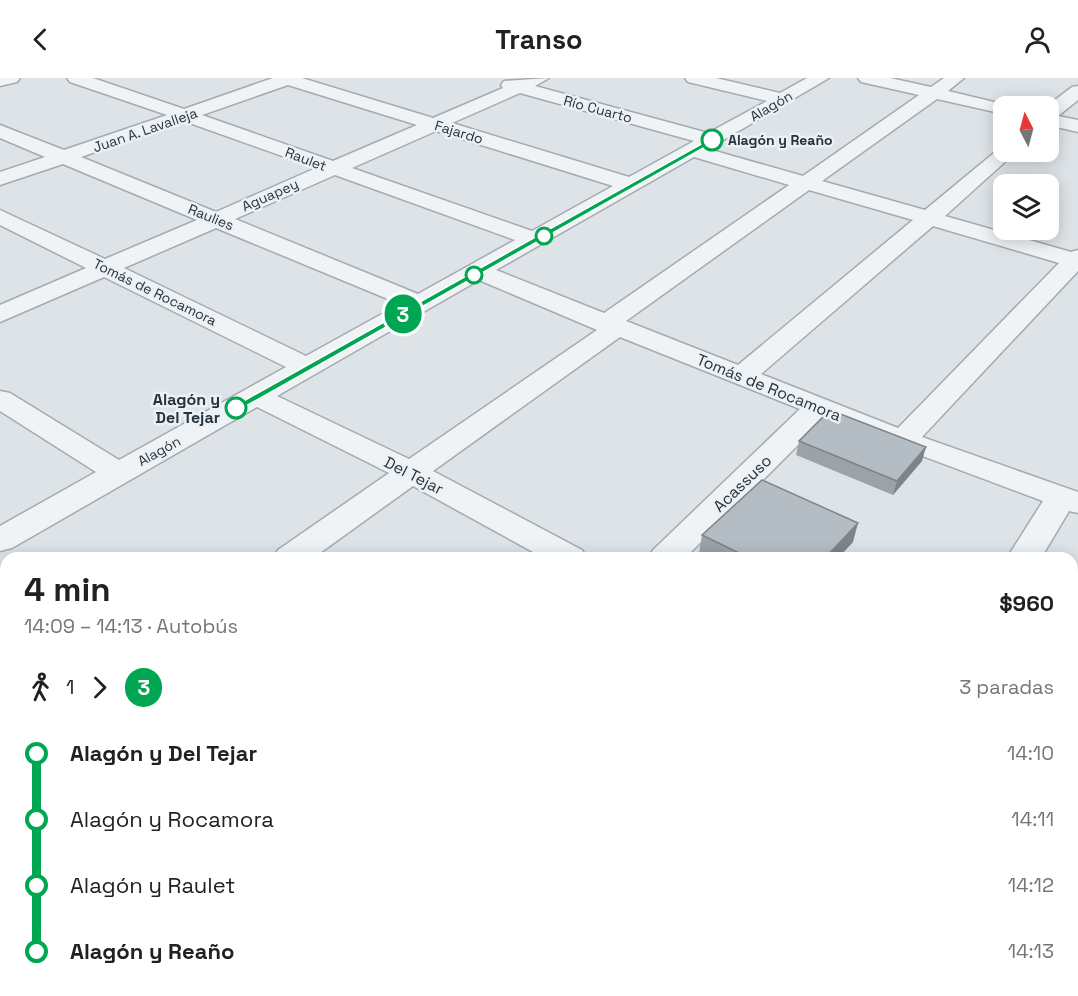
<!DOCTYPE html>
<html lang="es">
<meta charset="utf-8">
<style>
:root{--surface:#fff;--page:#f6f6f6;--text:#202124;--muted:#757577}
body{margin:0;font-family:"Space Grotesk",sans-serif;background:var(--page);color:var(--text);height:100vh;display:flex;flex-direction:column;font-size:22px;white-space:nowrap}
*{box-sizing:border-box;margin:0}
p{font-size:20px;color:var(--muted)}
.icon{flex:none;width:33px;height:33px;fill:none;stroke:currentColor;stroke-width:2;stroke-linecap:round;stroke-linejoin:round}
.map{position:relative;flex:1;overflow:hidden}
.drawer{position:absolute;left:0px;top:474px;width:1078px;height:444px;display:flex;flex-direction:column;background:var(--surface);border-radius:18px 18px 0 0;box-shadow:0 3px 15px #0003}
.drawer>*{flex:none}
.badge{padding:0 12px;border-radius:20px;font-size:21px;line-height:39px}
.needle{width:39px;rotate:354deg}
.buttons{position:absolute;left:993px;top:18px;display:grid;gap:12px}
.buttons a{display:grid;place-items:center;width:66px;height:66px;border-radius:12px;background:var(--surface);box-shadow:0 3px 15px #0003;font-size:30px}
.map>.badge{position:absolute;translate:-50% -50%;box-shadow:0 0 0 3px #fff}
.legs{display:flex;align-items:center;gap:9px;height:66px;padding:0 24px;font-size:20px}
.legs p{margin-inline-start:auto}
.head{display:flex;align-items:center;justify-content:space-between;height:102px;padding:0 24px}
h1{font-size:33px;font-weight:700;line-height:45px}
ul{padding:0 24px;list-style:none}
li{display:flex;align-items:center;gap:21px;height:66px;font-size:22px}
li i{display:grid;place-items:center;width:9px;height:100%;margin:0 8px;background:currentColor}
li i::after{content:'';width:15px;height:15px;margin:-8px;border:4px solid;border-radius:50%;background:var(--surface)}
li p{margin-inline-start:auto}
li:first-child i{background:linear-gradient(#0000 50%,currentColor 0)}
li:last-child i{background:linear-gradient(currentColor 50%,#0000 0)}
header{display:flex;justify-content:space-between;align-items:center;height:78px;padding:0 24px;background:var(--surface);font-size:27px;font-weight:700}
.map>svg:first-child{display:block}
</style>
<header><svg class="icon" aria-label="back" viewBox="0 0 24 24"><path d="M15 5l-7 7 7 7"/></svg>Transo<svg class="icon" aria-label="person" viewBox="0 0 24 24"><circle cx="12" cy="8" r="4"/><path d="M4 21q1-7 8-7t8 7"/></svg></header>
<div class="map">
<svg width="1078" height="918" viewBox="0 0 1078 918">
<rect width="100%" height="100%" fill="#dde3e7"/>
<g fill="none" stroke-linecap="round" stroke-linejoin="round">
<!-- minor casing -->
<g stroke="#a3abb1" stroke-width="3">
<path id="minor" d="M 0,0 L 20,0 L 17,4 L 0,8 Z
M 67,0 L 93,0 L 184,31 L 273,0 L 302,0 L 433,40 L 503,10 L 501,7 L 504,3 L 549,0 L 535,8 L 708,55 L 767,23 L 688,4 L 685,0 L 716,0 L 780,15 L 807,0 L 829,0 L 708,71 L 803,98 L 919,17 L 861,4 L 858,0 L 890,0 L 931,9 L 944,0 L 964,0 L 948,13 L 1011,28 L 1004,28 L 1004,36 L 937,21 L 822,103 L 925,132 L 1000,70 L 1004,69 L 1004,74 L 1016,74 L 945,138 L 1071,174 L 1078,172 L 1078,193 L 922,359 L 1078,414 L 1078,435 L 1069,433 L 1041,480 L 1007,480 L 1043,423 L 824,341 L 685,480 L 648,480 L 653,472 L 800,331 L 620,259 L 433,393 L 582,472 L 587,480 L 544,480 L 413,408 L 313,480 L 273,480 L 278,472 L 389,395 L 257,329 L 12,470 L 0,473 L 0,448 L 96,394 L 0,333 L 0,313 L 10,315 L 119,382 L 286,289 L 104,199 L 0,244 L 0,227 L 86,190 L 0,147 L 0,132 L 105,181 L 197,142 L 63,86 L 0,107 L 0,94 L 45,79 L 0,60 L 0,47 L 64,72 L 167,37 L 70,4 ZM 288,7 L 417,47 L 333,83 L 202,37 ZM 520,15 L 694,63 L 629,99 L 452,45 ZM 184,43 L 316,90 L 216,134 L 81,79 ZM 436,53 L 613,108 L 532,153 L 352,90 ZM 694,79 L 789,107 L 604,235 L 496,192 ZM 335,97 L 515,162 L 418,216 L 235,141 ZM 809,112 L 913,142 L 738,287 L 626,243 ZM 933,148 L 1059,185 L 898,350 L 761,296 ZM 216,150 L 400,226 L 306,278 L 124,190 ZM 479,202 L 597,252 L 409,381 L 277,318 Z
M 1078,8 L 1078,22 L 1058,38 L 1078,42 L 1078,54 L 1048,47 L 1047,28 L 1072,9 Z
M 0,665 L 6,667 L 6,704 L 0,702 Z
M 1072,722 L 1078,724 L 1078,761 L 1072,759 Z
M 6,846 L 6,893 L 0,895 L 0,848 Z
M 245,912 L 298,912 L 300,918 L 247,918 Z
M 728,912 L 777,912 L 775,918 L 726,918 Z"/>
</g>
<!-- minor -->
<use href="#minor" fill="#f0f3f5" fill-rule="evenodd"/>
</g>
<!-- wall -->
<path fill="#9ba3a9" d="M 799,363 L 922,383 L 893,417 L 796,377 Z
M 702,457 L 853,464 L 838,480 L 708,480 L 699,475 Z
M 323,912 L 352,912 L 345,918 L 330,918 Z"/>
<!-- shaded-wall -->
<path fill="#7e8489" d="M 926,369 L 922,383 L 893,417 L 897,403 Z
M 858,445 L 853,464 L 838,480 L 825,480 Z
M 341,912 L 352,912 L 345,918 L 336,918 L 336,917 Z
M 632,912 L 638,912 L 633,918 L 628,918 Z"/>
<!-- building -->
<path fill="#b4bdc4" stroke="#7e8489" stroke-width="1.5" d="M 830,332 L 926,369 L 897,403 L 799,363 Z
M 762,402 L 858,445 L 825,480 L 731,480 L 737,474 L 702,457 Z
M 6,879 L 6,912 L 134,912 L 140,918 L 0,918 L 0,884 Z
M 330,912 L 341,912 L 336,917 Z
M 578,912 L 632,912 L 628,918 L 573,918 Z
M 806,912 L 959,912 L 955,918 L 802,918 Z"/>
<!-- line-1 -->
<path fill="#00a651" stroke="#fff" stroke-width="1.5" d="M 712,60 L 714,64 L 239,332 L 231,330 Z"/>
<!-- markers -->
<g fill="#fff" stroke="#00a651" stroke-width="3">
<circle cx="712" cy="62" r="10"/>
<circle cx="544" cy="158" r="8"/>
<circle cx="474" cy="197" r="8"/>
<circle cx="236" cy="330" r="10"/>
</g>
<g text-anchor="middle" stroke-width="5" stroke-linejoin="round" paint-order="stroke">
<!-- far-street labels -->
<g font-size="14" fill="#27333d" stroke="#ecf1f5">
<text transform="translate(771 28) rotate(-30)" y="5">Alagón</text>
<text transform="translate(598 31) rotate(15)" y="5">Río Cuarto</text>
<text transform="translate(145 52) rotate(-19)" y="5">Juan A. Lavalleja</text>
<text transform="translate(459 54) rotate(17)" y="5">Fajardo</text>
<text transform="translate(306 81) rotate(21)" y="5">Raulet</text>
<text transform="translate(270 117) rotate(-24)" y="5">Aguapey</text>
<text transform="translate(211 139) rotate(22)" y="5">Raulies</text>
<text transform="translate(155 214) rotate(26)" y="5">Tomás de Rocamora</text>
<text transform="translate(159 373) rotate(-29)" y="5">Alagón</text>
</g>
<!-- far-stop labels -->
<g font-size="14" font-weight="bold" fill="#27333d" stroke="#ecf1f5" text-anchor="start">
<text x="728" y="67">Alagón y Reaño</text>
</g>
<!-- street labels -->
<g font-size="16" fill="#27333d" stroke="#ecf1f5">
<text transform="translate(769 309) rotate(22)" y="6">Tomás de Rocamora</text>
<text transform="translate(414 397) rotate(27)" y="6">Del Tejar</text>
<text transform="translate(742 405) rotate(-44)" y="6">Acassuso</text>
</g>
<!-- stop labels -->
<g font-size="16" font-weight="bold" fill="#27333d" stroke="#ecf1f5" text-anchor="end">
<text x="220" y="327">Alagón y<tspan x="220" dy="18">Del Tejar</tspan></text>
</g>
</g>
</svg>
<div class="buttons">
<a><svg class="needle" viewBox="-14 -14 28 28"><path d="M0-13l5 13h-10z" fill="#e53935"/><path d="M0 13l5-13h-10z" fill="#757577"/></svg></a>
<a><svg class="icon" aria-label="layers" viewBox="0 0 24 24"><path d="M12 4l9 5-9 5-9-5zM3 14l9 5 9-5"/></svg></a>
</div>
<b class="badge" style="left:403px;top:236px;background:#00a651;color:#fff">3</b>
<section class="drawer">
<div class="head"><div><h1>4 min</h1><p>14:09 – 14:13 · Autobús</p></div><b>$960</b></div>
<div class="legs"><svg class="icon" aria-label="walk" viewBox="0 0 24 24"><circle cx="13" cy="4" r="2"/><path d="M13 8l-2 6 4 7M11 14l-3 7M7 12l3-4h3l4 4"/></svg>1<svg class="icon" aria-label="forward" viewBox="0 0 24 24"><path d="M9 5l7 7-7 7"/></svg><b class="badge" style="background:#00a651;color:#fff">3</b><p>3 paradas</p></div>
<ul>
<li><i style="color:#00a651"></i><b>Alagón y Del Tejar</b><p>14:10</p></li>
<li><i style="color:#00a651"></i><span>Alagón y Rocamora</span><p>14:11</p></li>
<li><i style="color:#00a651"></i><span>Alagón y Raulet</span><p>14:12</p></li>
<li><i style="color:#00a651"></i><b>Alagón y Reaño</b><p>14:13</p></li>
</ul>
</section>
</div>
